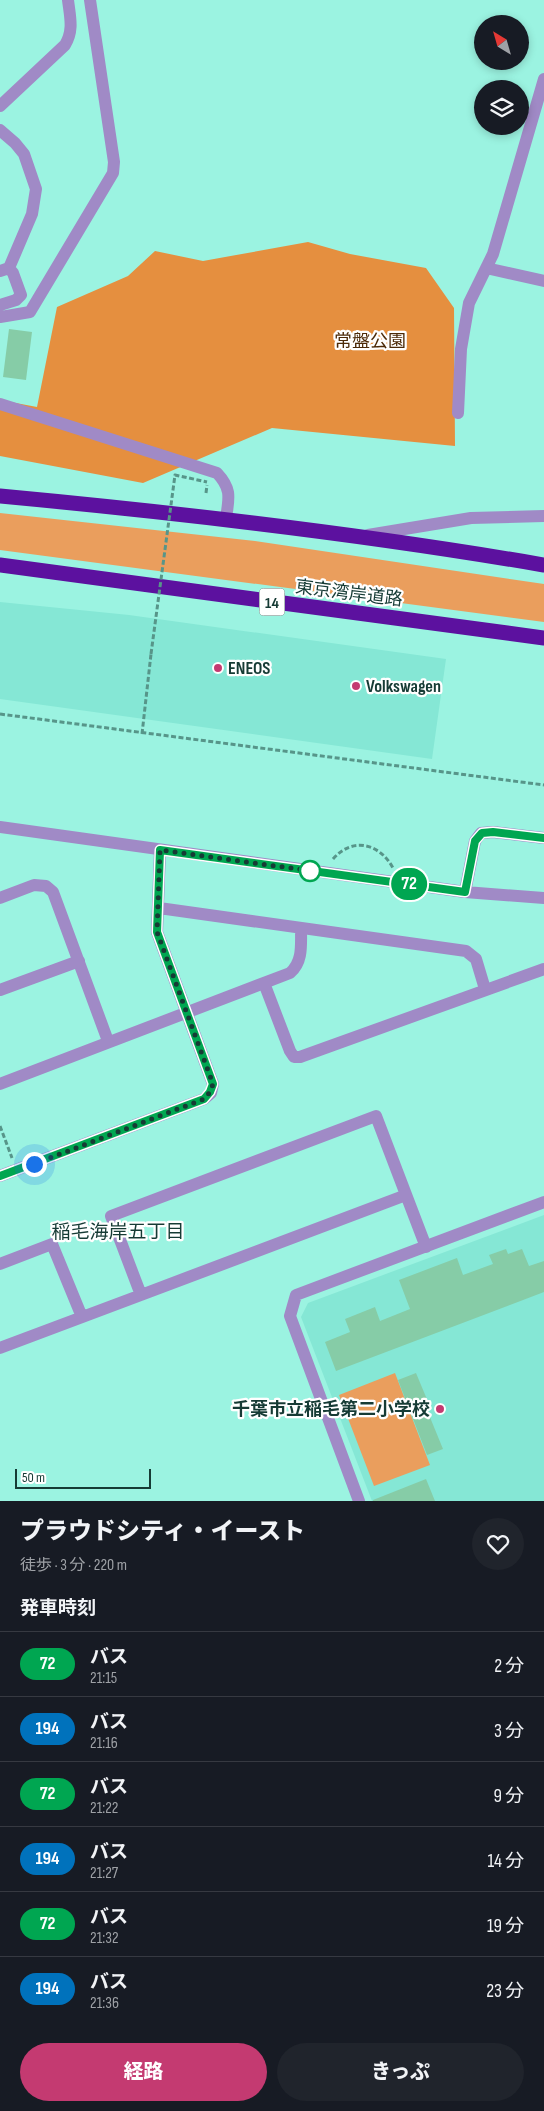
<!DOCTYPE html>
<html lang="ja">
<meta charset="utf-8">
<style>
:root{--surface:#171b24;--page:#20242c;--text:#f1f3f6;--muted:#9ea1a6;--line:#363941;--accent:#c43a71}
body{margin:0;font-family:"Sofia Sans Condensed","Noto Sans JP",sans-serif;background:var(--page);color:var(--text);height:100vh;display:flex;flex-direction:column;font-size:19px;white-space:nowrap}
*{box-sizing:border-box;margin:0}
p{font-size:16px;color:var(--muted)}
.icon{flex:none;width:28px;height:28px;fill:none;stroke:currentColor;stroke-width:2;stroke-linecap:round;stroke-linejoin:round}
.map{position:relative;height:1501px;overflow:hidden}
.side{display:flex;flex-direction:column;background:var(--surface);flex:1}
.side>*{flex:none}
.badge{padding:0 10px;border-radius:16px;font-size:18px;line-height:32px}
.needle{width:32px;rotate:323deg}
.fabs{position:absolute;left:474px;top:15px;display:grid;gap:10px}
.fabs a{display:grid;place-items:center;width:55px;height:55px;border-radius:50%;background:var(--surface);box-shadow:0 2px 8px #0003;font-size:25px}
.scale{position:absolute;left:15px;bottom:12px;width:136px;box-sizing:border-box;padding-left:5px;border:2px solid #163b35;border-top:0;font-size:14px;line-height:18px;white-space:nowrap;color:#163b35;-webkit-text-stroke:4px #fff;paint-order:stroke}
.you{position:absolute;width:25px;height:25px;margin:-12px;border:4px solid #fff;border-radius:50%;background:#1a73e8;box-shadow:0 0 0 8px #1a73e833}
.map>.badge{position:absolute;translate:-50% -50%;box-shadow:0 0 0 2px #fff}
h2{padding:0 20px;font-size:19px;line-height:45px}
.round{display:grid;place-items:center;flex:none;width:52px;height:52px;border-radius:26px;background:var(--page)}
.head{display:flex;align-items:center;justify-content:space-between;height:85px;padding:0 20px}
h1{font-size:24px;font-weight:800;line-height:38px}
.cta{display:flex;gap:10px;margin-top:auto;padding:10px 20px}
.cta a{flex:1;height:58px;border-radius:30px;background:var(--accent);color:#fff;font-size:20px;font-weight:800;line-height:58px;text-align:center}
.cta a+a{background:var(--page);color:var(--text)}
ul{padding:0;list-style:none}
li{display:flex;align-items:center;gap:15px;height:65px;padding:0 20px;border-top:1px solid var(--line)}
li div{flex:1}
li b{display:block;font-size:19px}
li em{font-style:normal}
li .badge{min-width:55px;font-weight:700;text-align:center}
.map>svg:first-child{display:block}
</style>
<div class="map">
<svg width="544" height="1501" viewBox="0 0 544 1501">
<rect width="100%" height="100%" fill="#9bf3e1"/>
<!-- built -->
<path fill="#85e7d5" d="M 0,602 L 129,615 L 446,659 L 432,759 L 0,699 Z
M 544,1215 L 544,1501 L 372,1501 L 301,1317 L 308,1303 Z"/>
<!-- green -->
<path fill="#ea9e5d" d="M 0,513 L 255,541 L 544,584 L 544,622 L 0,550 Z
M 395,1373 L 430,1465 L 374,1486 L 339,1395 Z"/>
<!-- forest -->
<path fill="#e58f3f" d="M 308,242 L 350,254 L 426,268 L 454,308 L 455,446 L 272,428 L 143,483 L 0,456 L 0,400 L 37,407 L 57,307 L 128,276 L 155,251 L 203,261 Z"/>
<!-- building -->
<path fill="#86cca7" d="M 9,329 L 32,332 L 26,380 L 3,377 Z
M 506,1249 L 508,1254 L 522,1249 L 529,1266 L 544,1261 L 544,1292 L 336,1371 L 325,1342 L 350,1332 L 345,1319 L 375,1307 L 380,1321 L 410,1309 L 399,1280 L 457,1258 L 463,1275 L 493,1264 L 489,1255 Z
M 416,1373 L 431,1409 L 427,1410 L 443,1449 L 427,1455 L 398,1380 Z
M 426,1479 L 435,1501 L 373,1501 L 373,1500 Z"/>
<g fill="none" stroke-linecap="round" stroke-linejoin="round">
<!-- path -->
<path stroke="#579589" stroke-width="3" stroke-dasharray="5 2.5" stroke-linecap="butt" d="M 206,493 L 207,485
M 0,714 L 544,785
M 142,734 L 151,654
M 333,859 C 353,836 380,844 393,868
M 0,1126 L 12,1158"/>
<!-- minor -->
<path stroke="#a08ac6" stroke-width="12" d="M 0,106 L 65,45 C 74,30 70,17 68,0
M 0,130 L 15,143 L 24,154 L 36,189 L 32,214 L 9,268
M 486,268 L 544,281
M 0,271 L 9,268 L 13,273 L 21,295 L 16,300 L 0,305
M 0,317 L 30,312 L 113,173 L 114,162 L 90,0
M 0,404 L 217,473 C 232,489 229,498 226,518
M 458,413 L 461,349 L 469,303 L 493,254 L 544,79
M 368,535 L 471,518 L 544,516
M 0,827 L 465,892 L 544,898
M 465,892 L 475,841 L 481,833 L 493,832 L 544,838
M 0,898 L 34,885 L 46,886 L 53,892 L 108,1041
M 159,908 L 466,951 L 476,959 L 485,989
M 264,983 L 290,1051 L 294,1057 L 300,1057 L 544,969
M 0,990 L 79,961
M 0,1084 L 290,973 C 303,962 301,945 301,929
M 0,1176 L 204,1099 L 211,1093 L 213,1084 L 157,932 L 160,851
M 406,1195 L 141,1295 L 111,1216 L 376,1116 L 426,1247
M 0,1264 L 52,1244 L 82,1317
M 0,1348 L 141,1295
M 359,1501 L 290,1316 L 296,1295 L 544,1202"/>
<!-- highway -->
<path stroke="#5c119f" stroke-width="15" d="M 0,496 C 182,513 364,534 544,565
M 0,565 L 544,638"/>
<!-- path-bridge -->
<path stroke="#579589" stroke-width="3" stroke-dasharray="5 2.5" stroke-linecap="butt" d="M 151,654 L 175,475 L 207,482"/>
</g>
<g fill="none" stroke-linecap="round" stroke-linejoin="round">
<!-- line casing -->
<g stroke="#fff" stroke-width="11">
<path id="line" d="M 0,1176 L 204,1099 L 210,1092 L 213,1084 L 157,932 L 160,850 L 465,892 L 475,841 L 482,833 L 493,832 L 544,838"/>
</g>
<!-- line -->
<use href="#line" stroke="#00a651" stroke-width="8"/>
<!-- walk -->
<path stroke="#163b35" stroke-width="5" stroke-dasharray="0 9" d="M 34,1164 L 204,1099 L 210,1092 L 213,1084 L 157,932 L 160,850 L 312,871 L 310,871"/>
</g>
<!-- markers -->
<g fill="#c43a71" stroke="#fff" stroke-width="2">
<circle cx="218" cy="668" r="5"/>
<circle cx="356" cy="686" r="5"/>
<circle cx="440" cy="1409" r="5"/>
</g>
<circle fill="#fff" stroke="#00a651" stroke-width="2.5" cx="310" cy="871" r="10"/>
<g text-anchor="middle" stroke-width="4.5" stroke-linejoin="round" paint-order="stroke">
<!-- shield labels -->
<rect fill="#fff" stroke="#5c7672" stroke-width="1" x="259.5" y="588.5" width="25" height="27" rx="4"/>
<g font-size="16" font-weight="bold" fill="#163b35">
<text x="272" y="608">14</text>
</g>
<!-- park labels -->
<g font-size="18" fill="#4c2a08" stroke="#fff">
<text x="370" y="347">常盤公園</text>
</g>
<!-- street labels -->
<g font-size="18" fill="#163b35" stroke="#fff">
<text transform="translate(349 593) rotate(7)" y="6">東京湾岸道路</text>
</g>
<!-- poi labels -->
<g font-size="18" font-weight="bold" fill="#163b35" stroke="#fff" text-anchor="start">
<text x="228" y="674">ENEOS</text>
<text x="366" y="692">Volkswagen</text>
<text x="430" y="1415" text-anchor="end">千葉市立稲毛第二小学校</text>
</g>
<!-- neighbourhood labels -->
<g font-size="19" fill="#163b35" stroke="#fff">
<text x="118" y="1238">稲毛海岸五丁目</text>
</g>
</g>
</svg>
<div class="fabs">
<a><svg class="needle" viewBox="-14 -14 28 28"><path d="M0-13l5 13h-10z" fill="#e53935"/><path d="M0 13l5-13h-10z" fill="#9ea1a6"/></svg></a>
<a><svg class="icon" aria-label="layers" viewBox="0 0 24 24"><path d="M12 4l9 5-9 5-9-5zM3 14l9 5 9-5"/></svg></a>
</div>
<div class="scale">50 m</div>
<div class="you" style="left:34px;top:1164px"></div>
<b class="badge" style="left:409px;top:884px;background:#00a651;color:#fff">72</b>
</div>
<section class="side">
<div class="head"><div><h1>プラウドシティ・イースト</h1><p>徒歩 · 3 分 · 220 m</p></div><a class="round"><svg class="icon" aria-label="heart" viewBox="0 0 24 24"><path d="M12 20l-8-8c-3-5 5-10 8-4 3-6 11-1 8 4z"/></svg></a></div>
<h2>発車時刻</h2>
<ul>
<li><span class="badge" style="background:#00a651;color:#fff">72</span><div><b>バス</b><p>21:15</p></div><em>2 分</em></li>
<li><span class="badge" style="background:#0072bc;color:#fff">194</span><div><b>バス</b><p>21:16</p></div><em>3 分</em></li>
<li><span class="badge" style="background:#00a651;color:#fff">72</span><div><b>バス</b><p>21:22</p></div><em>9 分</em></li>
<li><span class="badge" style="background:#0072bc;color:#fff">194</span><div><b>バス</b><p>21:27</p></div><em>14 分</em></li>
<li><span class="badge" style="background:#00a651;color:#fff">72</span><div><b>バス</b><p>21:32</p></div><em>19 分</em></li>
<li><span class="badge" style="background:#0072bc;color:#fff">194</span><div><b>バス</b><p>21:36</p></div><em>23 分</em></li>
</ul>
<div class="cta"><a>経路</a><a>きっぷ</a></div>
</section>
